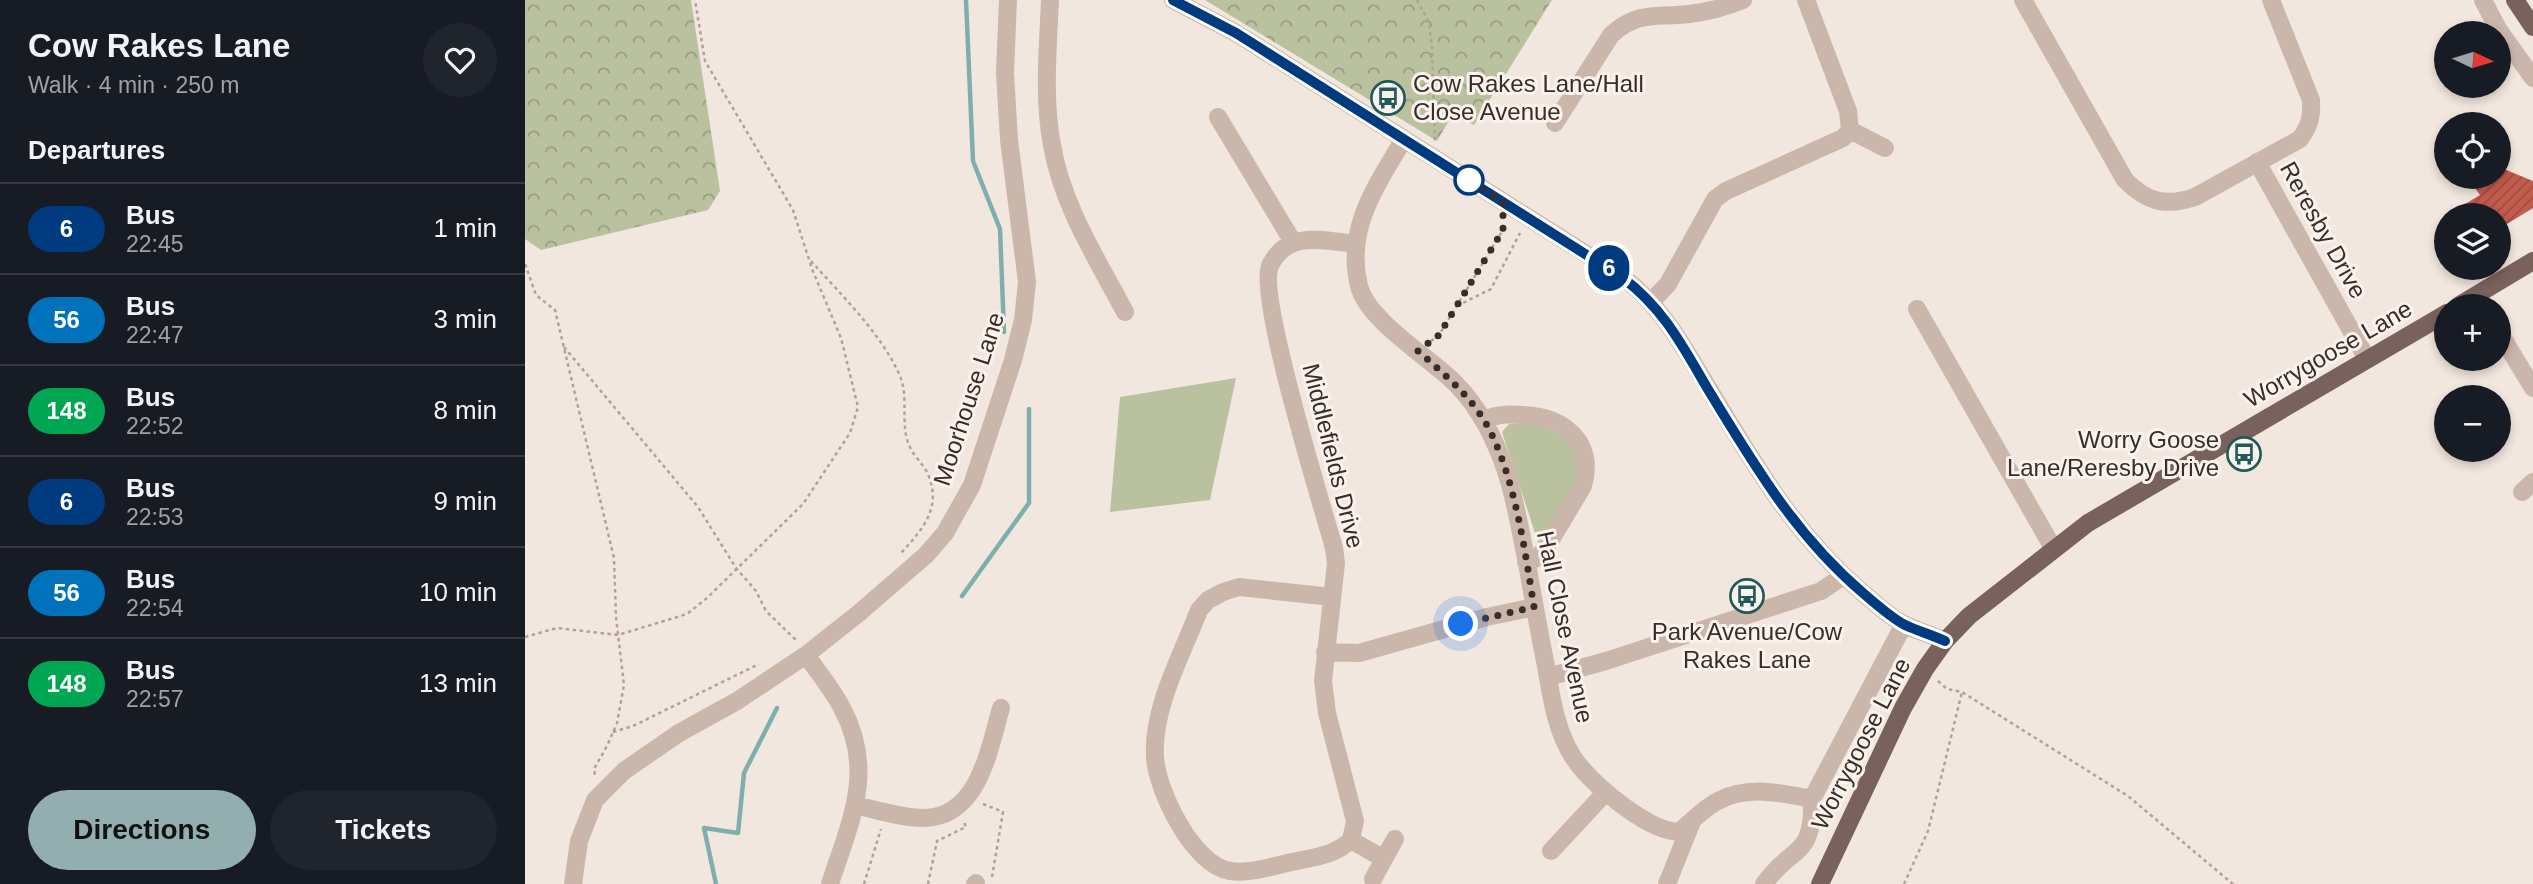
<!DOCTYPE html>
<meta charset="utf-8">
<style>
:root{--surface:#171b24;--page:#20242c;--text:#f1f3f6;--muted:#9ea1a6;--line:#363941;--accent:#93aeae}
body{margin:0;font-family:Arial,sans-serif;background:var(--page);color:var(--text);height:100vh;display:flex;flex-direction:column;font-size:26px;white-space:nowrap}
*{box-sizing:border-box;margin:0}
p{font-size:23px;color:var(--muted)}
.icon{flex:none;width:38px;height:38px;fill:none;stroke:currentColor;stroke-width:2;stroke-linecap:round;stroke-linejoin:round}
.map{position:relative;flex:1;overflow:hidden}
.details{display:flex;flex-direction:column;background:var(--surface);width:525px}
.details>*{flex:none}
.badge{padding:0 14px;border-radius:23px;font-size:24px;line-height:46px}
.needle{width:46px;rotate:94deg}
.controls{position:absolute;left:1909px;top:21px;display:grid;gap:14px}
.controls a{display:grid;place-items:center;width:77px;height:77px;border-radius:50%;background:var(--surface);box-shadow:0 4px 10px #0003;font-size:35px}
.you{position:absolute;width:35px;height:35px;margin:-18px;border:5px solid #fff;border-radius:50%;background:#1a73e8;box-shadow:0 0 0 10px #1a73e833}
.map>.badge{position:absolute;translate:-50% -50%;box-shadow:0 0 0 4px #fff}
h2{padding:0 28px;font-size:26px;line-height:63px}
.round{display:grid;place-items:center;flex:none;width:74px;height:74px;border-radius:37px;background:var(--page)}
.overview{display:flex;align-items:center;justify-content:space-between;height:119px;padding:0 28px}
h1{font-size:33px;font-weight:700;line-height:52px}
.cta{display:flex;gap:14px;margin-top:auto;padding:14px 28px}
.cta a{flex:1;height:80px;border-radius:42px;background:var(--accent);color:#111;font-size:28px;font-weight:700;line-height:80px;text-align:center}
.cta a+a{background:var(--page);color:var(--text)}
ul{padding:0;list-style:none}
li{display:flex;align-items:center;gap:21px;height:91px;padding:0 28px;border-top:2px solid var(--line)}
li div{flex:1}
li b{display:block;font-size:26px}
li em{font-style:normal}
li .badge{min-width:77px;font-weight:700;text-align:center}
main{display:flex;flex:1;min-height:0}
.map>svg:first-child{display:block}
</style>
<main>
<section class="details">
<div class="overview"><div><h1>Cow Rakes Lane</h1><p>Walk · 4 min · 250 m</p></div><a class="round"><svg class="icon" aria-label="heart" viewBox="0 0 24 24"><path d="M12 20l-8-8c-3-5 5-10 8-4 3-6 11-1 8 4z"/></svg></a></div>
<h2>Departures</h2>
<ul>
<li><span class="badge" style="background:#003b80;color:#fff">6</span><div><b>Bus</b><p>22:45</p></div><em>1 min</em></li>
<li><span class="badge" style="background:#0072bc;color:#fff">56</span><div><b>Bus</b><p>22:47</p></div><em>3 min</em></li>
<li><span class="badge" style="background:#00a651;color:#fff">148</span><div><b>Bus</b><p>22:52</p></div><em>8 min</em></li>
<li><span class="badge" style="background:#003b80;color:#fff">6</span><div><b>Bus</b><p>22:53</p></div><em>9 min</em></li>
<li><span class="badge" style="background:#0072bc;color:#fff">56</span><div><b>Bus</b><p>22:54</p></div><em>10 min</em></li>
<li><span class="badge" style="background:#00a651;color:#fff">148</span><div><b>Bus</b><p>22:57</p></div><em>13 min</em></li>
</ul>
<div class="cta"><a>Directions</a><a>Tickets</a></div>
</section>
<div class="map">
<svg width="2008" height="884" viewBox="0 0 2008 884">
<defs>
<pattern id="park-crowns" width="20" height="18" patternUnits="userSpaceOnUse" patternTransform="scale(1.75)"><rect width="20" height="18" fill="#bac19f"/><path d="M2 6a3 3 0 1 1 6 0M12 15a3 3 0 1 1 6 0" fill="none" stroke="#989d82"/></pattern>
<pattern id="building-hatch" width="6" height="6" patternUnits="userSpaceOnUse" patternTransform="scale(1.75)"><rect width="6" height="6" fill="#c35c4d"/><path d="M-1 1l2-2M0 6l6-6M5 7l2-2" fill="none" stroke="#9f4c40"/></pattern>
</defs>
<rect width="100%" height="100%" fill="#f2e7df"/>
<!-- green -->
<path fill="#bac19f" d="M 711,378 L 685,500 L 585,512 L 595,397 Z
M 1010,423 L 1044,438 L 1055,464 L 1052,481 L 1015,548 L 977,432 L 984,424 Z"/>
<!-- park -->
<path fill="url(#park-crowns)" d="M 0,0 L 166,0 L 195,191 L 183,210 L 16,250 L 0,239 Z
M 680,0 L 1027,0 L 949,125 L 928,114 L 912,141 Z"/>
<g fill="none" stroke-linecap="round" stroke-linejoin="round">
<!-- stream -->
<path stroke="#7fafac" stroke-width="4.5" d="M 441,0 L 448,161 L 475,229 L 479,332
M 437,596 L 504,503 L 504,409
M 191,884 L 179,828 L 213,833 L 219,773 L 252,708"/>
</g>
<!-- building -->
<path fill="url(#building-hatch)" d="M 1974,167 L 2008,181 L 2008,208 L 1977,227 L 1974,215 L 1922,215 L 1955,195 L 1942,177 L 1974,177 Z"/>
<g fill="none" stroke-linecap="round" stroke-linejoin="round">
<!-- path -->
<path stroke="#b6a095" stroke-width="2.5" stroke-dasharray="3.5 3.5" stroke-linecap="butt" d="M 892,0 L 904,22 L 907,48 L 910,141
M 286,261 C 317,296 356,333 375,376 C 384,397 375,424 384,445 C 388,455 397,463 402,472 C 418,507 398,529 376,553
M 0,264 L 11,295 L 30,310 L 89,558 L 91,617 L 99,685 L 92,723 L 82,746 L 69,769 L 70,775
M 932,306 L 966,289 L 995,233
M 906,341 L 914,335 L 978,230 L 978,223
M 39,347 L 173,507 L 211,568 L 231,591 L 241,611 L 273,642
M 0,637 L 32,628 L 93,635 L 162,614 L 182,598 L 278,504 L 325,433 L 333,407 L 316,338 L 287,269 L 268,210 L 180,61 L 170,0
M 1413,681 L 1422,689 L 1437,692 L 1603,796 L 1708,884
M 88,732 L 108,726 L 234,664
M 1306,799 L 1307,817
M 458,804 L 478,812 L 467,877
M 339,884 L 356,829
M 403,884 L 412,841 L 441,827 L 439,822
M 1379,884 L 1403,831 L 1437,692"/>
<!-- minor -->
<path stroke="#cbb6ab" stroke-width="18" d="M 525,0 C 523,48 518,98 527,145 C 537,205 572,259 600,312
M 648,0 L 711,33 L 1099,278 C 1139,309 1159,348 1185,391 C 1230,466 1270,535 1338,593 C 1351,604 1365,617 1380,625 C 1393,631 1407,635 1420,641
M 1498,0 L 1600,180 C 1622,202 1640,207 1670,197 L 1775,139 C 1785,125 1787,116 1786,100 L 1746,0
M 1958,0 L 1973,29 L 2008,78
M 693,117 L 768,242
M 1030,123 L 1086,35 C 1113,10 1131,18 1164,14 C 1182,12 1201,7 1218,0
M 1325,130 L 1360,148
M 879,139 C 851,186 820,229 834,286 C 843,321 904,357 930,383 C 958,411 974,447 985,484 C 1000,542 1008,603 1020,661 C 1026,694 1030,729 1048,757 C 1062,778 1082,794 1101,808 C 1117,819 1135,831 1154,832 C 1166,822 1179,808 1193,801 C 1222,785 1257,793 1287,799
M 1732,162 L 1842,359
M 831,244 C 800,241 762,229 745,266 C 732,296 797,505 809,548 L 811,563 L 798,681 L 802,713 L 830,821 L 826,840 L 859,859
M 1126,302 L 1143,284 L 1190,199 L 1201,191 L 1318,138 L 1325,130 L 1323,111 L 1281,0
M 1392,309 L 1528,548
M 1974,332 L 2008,388
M 959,420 C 972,414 983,414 997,415 C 1038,416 1071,442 1058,486 L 1021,548 L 1012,558 L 1001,562
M 1997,492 L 2008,482
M 807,597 L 714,587 L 698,592 L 683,600 L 674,610 C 657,655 627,708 630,757 C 632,791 668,865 705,871 C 725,874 748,866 767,862 C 789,857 809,856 826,840
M 800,652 L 834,653 L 962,617 L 1009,607
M 281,655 C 293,672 307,689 317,708 C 351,771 325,822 305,884
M 1023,677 L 1081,661 L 1296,591 L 1318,576
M 330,805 C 352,810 376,818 399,818 C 454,817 464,749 476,708
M 1026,851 L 1080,793
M 848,879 L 870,839
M 48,884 L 54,841 L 70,800 L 99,771 L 154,733 L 212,701 L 281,655 L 334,613 L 401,555 L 420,533 L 447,485 L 488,360 L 498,320 L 502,282 L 484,140 L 480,73 L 483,0
M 450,884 L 451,883
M 1142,884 L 1166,824
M 1239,884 C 1266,845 1289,859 1287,799 L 1379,624"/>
<!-- major -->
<path stroke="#7a625c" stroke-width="18" d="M 1990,0 L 2008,27
M 1933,306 L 2008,261
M 1295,884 L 1378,708 L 1400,669 L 1420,641 L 1444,616 L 1563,523 L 1922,313"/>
</g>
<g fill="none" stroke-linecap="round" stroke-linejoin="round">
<!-- line casing -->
<g stroke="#fff" stroke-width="16">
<path id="line" d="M 648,0 L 711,33 L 1098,278 C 1140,310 1158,347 1184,391 C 1230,466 1270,535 1338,593 C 1351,604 1365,617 1380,625 C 1393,631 1407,635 1420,641"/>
</g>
<!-- line -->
<use href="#line" stroke="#003b80" stroke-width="10"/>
<!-- walk -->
<path stroke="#392d2a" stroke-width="7" stroke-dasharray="0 12.6" d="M 936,624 L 1009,607 C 1000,551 989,470 959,420 C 942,393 917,372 893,351 L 914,335 L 978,230 L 978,202 L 944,180"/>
</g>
<!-- icons -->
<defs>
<g id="bus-ring" transform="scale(1.75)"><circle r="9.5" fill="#faf2ec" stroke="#205957" stroke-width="1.5"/><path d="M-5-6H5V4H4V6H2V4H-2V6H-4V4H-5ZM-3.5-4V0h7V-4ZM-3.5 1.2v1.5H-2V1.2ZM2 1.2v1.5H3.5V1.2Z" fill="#205957"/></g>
</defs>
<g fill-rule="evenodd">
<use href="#bus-ring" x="863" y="98"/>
<use href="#bus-ring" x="1719" y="454"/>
<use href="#bus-ring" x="1222" y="596"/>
</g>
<!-- markers -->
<circle fill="#fff" stroke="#003b80" stroke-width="3.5" cx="944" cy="180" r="14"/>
<g text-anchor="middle" stroke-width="6" stroke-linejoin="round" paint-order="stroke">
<!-- poi labels -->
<g font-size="24" fill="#392d2a" stroke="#faf2ec" text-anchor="start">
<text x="888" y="92">Cow Rakes Lane/Hall<tspan x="888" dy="28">Close Avenue</tspan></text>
<text x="1694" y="448" text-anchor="end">Worry Goose<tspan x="1694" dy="28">Lane/Reresby Drive</tspan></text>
<text x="1222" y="640" text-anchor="middle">Park Avenue/Cow<tspan x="1222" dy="28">Rakes Lane</tspan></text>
</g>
<!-- street labels -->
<g font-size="24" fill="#392d2a" stroke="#faf2ec">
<text transform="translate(1798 230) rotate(61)" y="8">Reresby Drive</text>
<text transform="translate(1803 354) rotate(-30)" y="8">Worrygoose Lane</text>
<text transform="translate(444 399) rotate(-72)" y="8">Moorhouse Lane</text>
<text transform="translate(808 456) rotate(76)" y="8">Middlefields Drive</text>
<text transform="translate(1040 627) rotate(78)" y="8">Hall Close Avenue</text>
<text transform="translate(1336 744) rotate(-63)" y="8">Worrygoose Lane</text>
</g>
</g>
</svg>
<div class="controls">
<a><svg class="needle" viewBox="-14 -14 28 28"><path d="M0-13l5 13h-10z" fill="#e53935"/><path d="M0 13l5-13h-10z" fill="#9ea1a6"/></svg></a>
<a><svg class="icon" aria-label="locate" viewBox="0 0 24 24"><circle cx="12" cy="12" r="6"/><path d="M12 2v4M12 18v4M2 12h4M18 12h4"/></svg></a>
<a><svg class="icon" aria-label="layers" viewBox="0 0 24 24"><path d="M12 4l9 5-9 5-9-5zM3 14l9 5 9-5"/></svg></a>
<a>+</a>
<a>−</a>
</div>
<div class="you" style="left:936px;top:624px"></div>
<b class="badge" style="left:1084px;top:268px;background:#003b80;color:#fff">6</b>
</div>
</main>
